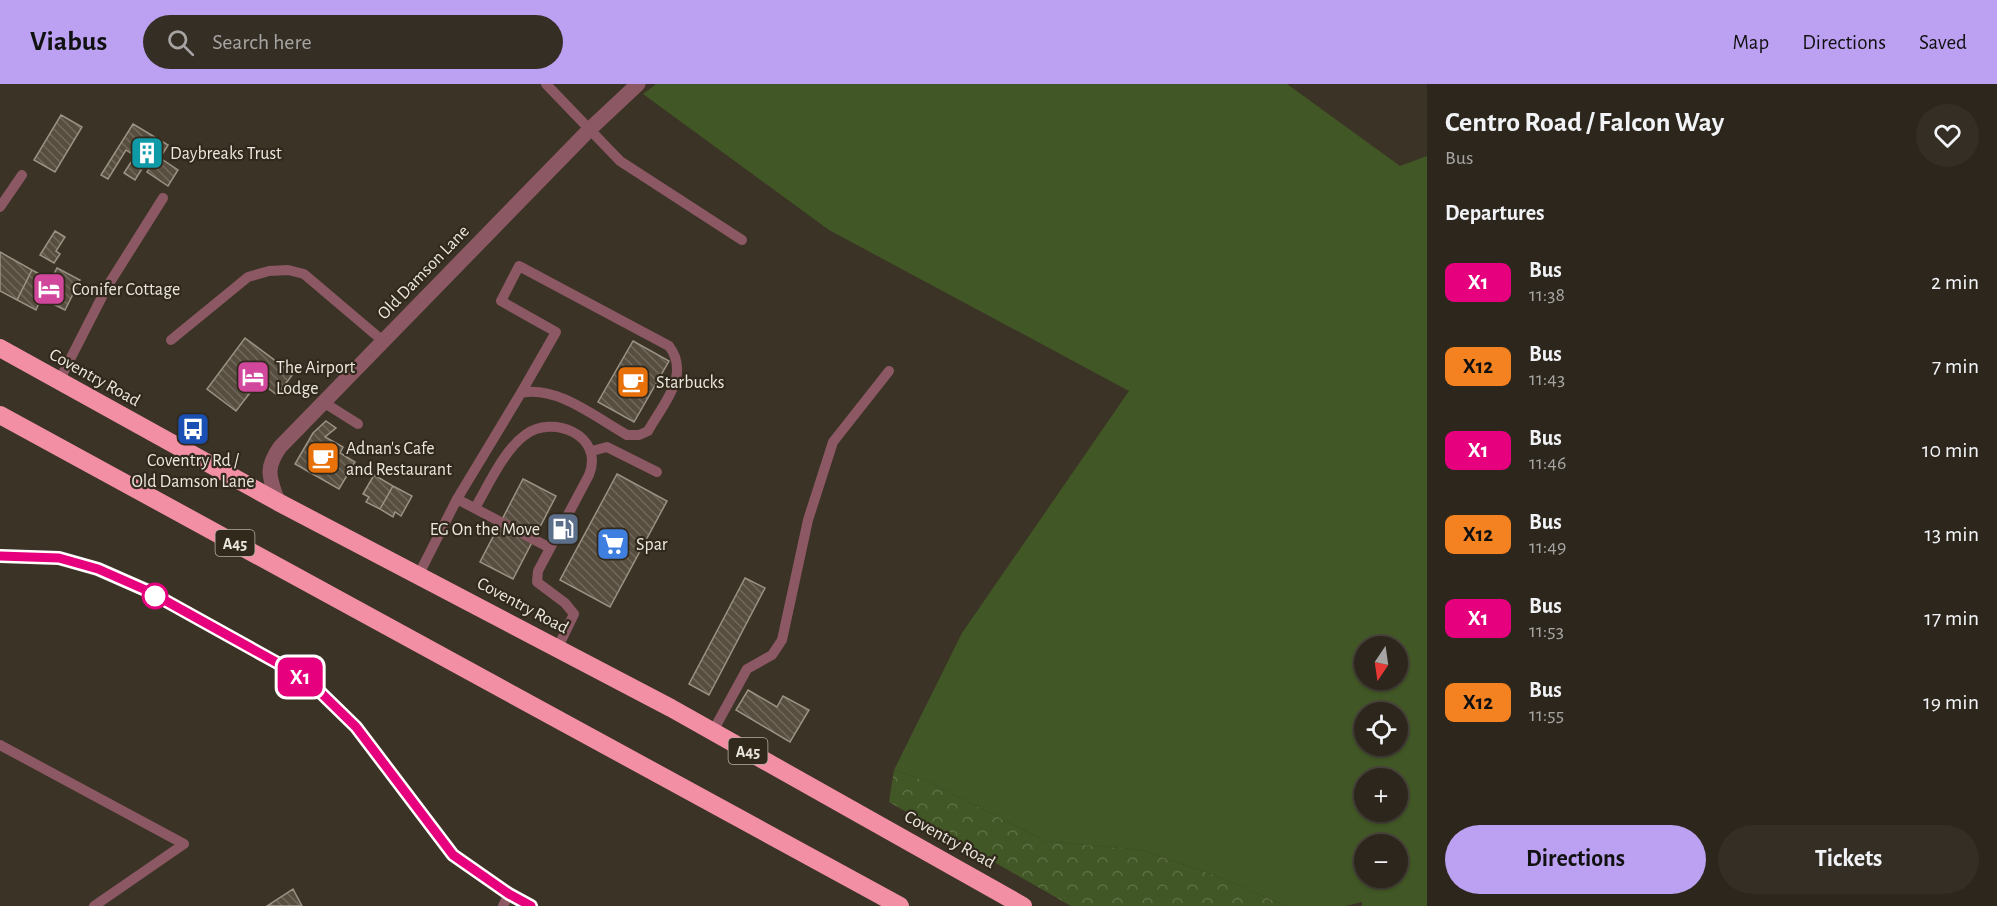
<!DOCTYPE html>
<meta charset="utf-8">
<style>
:root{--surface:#2c261c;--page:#342e25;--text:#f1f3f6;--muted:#a6a5a3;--line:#48433b;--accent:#bca0f2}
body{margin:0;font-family:"Alegreya Sans",sans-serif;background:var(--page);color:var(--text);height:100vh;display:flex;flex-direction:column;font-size:22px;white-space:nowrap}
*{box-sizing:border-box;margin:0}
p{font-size:20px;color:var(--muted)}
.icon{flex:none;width:33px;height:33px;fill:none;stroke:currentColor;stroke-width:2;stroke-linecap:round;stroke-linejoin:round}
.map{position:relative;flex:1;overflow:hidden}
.drawer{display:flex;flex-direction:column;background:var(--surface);width:570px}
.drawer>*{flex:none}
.badge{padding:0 12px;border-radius:9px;font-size:21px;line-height:39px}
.needle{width:39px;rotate:193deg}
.buttons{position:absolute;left:1354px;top:552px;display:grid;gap:12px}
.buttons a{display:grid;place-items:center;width:54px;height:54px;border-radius:50%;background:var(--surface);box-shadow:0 2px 4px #0004,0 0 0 2px var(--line);font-size:30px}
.map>.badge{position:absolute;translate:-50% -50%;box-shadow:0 0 0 3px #fff}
h2{padding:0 18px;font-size:22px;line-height:54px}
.round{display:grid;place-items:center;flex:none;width:63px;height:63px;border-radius:32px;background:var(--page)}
.summary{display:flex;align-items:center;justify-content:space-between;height:102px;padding:0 18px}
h1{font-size:28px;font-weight:600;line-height:45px}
.cta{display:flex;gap:12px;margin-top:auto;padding:12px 18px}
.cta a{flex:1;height:69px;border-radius:36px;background:var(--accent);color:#111;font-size:24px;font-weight:600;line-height:69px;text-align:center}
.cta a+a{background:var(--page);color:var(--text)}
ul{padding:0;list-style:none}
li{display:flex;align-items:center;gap:18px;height:84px;padding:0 18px}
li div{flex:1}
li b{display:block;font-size:22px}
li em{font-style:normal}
li .badge{min-width:66px;font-weight:700;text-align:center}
header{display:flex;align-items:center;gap:36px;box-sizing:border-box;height:84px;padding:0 30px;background:var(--accent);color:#111}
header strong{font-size:28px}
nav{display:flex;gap:33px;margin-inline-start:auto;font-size:21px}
.search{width:420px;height:54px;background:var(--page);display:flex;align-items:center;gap:15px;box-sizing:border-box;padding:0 21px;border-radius:33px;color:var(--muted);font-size:22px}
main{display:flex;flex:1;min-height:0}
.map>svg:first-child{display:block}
</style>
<header>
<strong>Viabus</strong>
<div class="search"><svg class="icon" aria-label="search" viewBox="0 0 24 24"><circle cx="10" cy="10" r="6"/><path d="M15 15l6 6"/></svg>Search here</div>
<nav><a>Map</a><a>Directions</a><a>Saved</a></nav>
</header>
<main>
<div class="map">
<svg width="1427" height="822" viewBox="0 0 1427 822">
<defs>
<pattern id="forest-crowns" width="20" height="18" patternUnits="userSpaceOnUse" patternTransform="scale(1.5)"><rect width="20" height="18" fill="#415725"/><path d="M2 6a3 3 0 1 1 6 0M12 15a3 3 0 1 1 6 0" fill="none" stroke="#5d6f44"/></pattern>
<pattern id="building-back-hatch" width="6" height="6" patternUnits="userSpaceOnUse" patternTransform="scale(1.5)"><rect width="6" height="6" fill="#574e40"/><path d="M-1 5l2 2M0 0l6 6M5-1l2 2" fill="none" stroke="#6f685b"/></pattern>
</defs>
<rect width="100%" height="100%" fill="#3b3326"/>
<!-- grass -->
<path fill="#415725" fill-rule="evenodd" d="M 656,0 L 1287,0 L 1400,82 L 1427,72 L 1427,822 L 1362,822 L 1362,818 L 1346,822 L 1286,822 L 1219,793 L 1141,766 L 1045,757 L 929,698 L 894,686 L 962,549 L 1129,307 L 829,146 L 643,10 ZM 1365,562 L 1398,562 L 1398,596 L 1365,596 ZM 1365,628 L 1398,628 L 1398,662 L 1365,662 ZM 1365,694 L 1398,694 L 1398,728 L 1365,728 ZM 1365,760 L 1398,760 L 1398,794 L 1365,794 Z"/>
<!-- forest -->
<path fill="url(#forest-crowns)" d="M 894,686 L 929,698 L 1045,757 L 1141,766 L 1219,793 L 1286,822 L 1071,822 L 889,718 Z"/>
<!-- building -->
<path fill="url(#building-back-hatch)" stroke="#9b9283" stroke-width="1.5" d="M 61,31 L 82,43 L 55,88 L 34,76 Z
M 133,40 L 168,61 L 160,74 L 178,86 L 168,102 L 147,88 L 153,78 L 148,75 L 135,96 L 124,89 L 135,72 L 126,66 L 108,95 L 101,91 Z
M 55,147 L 65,153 L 56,167 L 60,170 L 54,179 L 40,171 Z
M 0,168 L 32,186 L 17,216 L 0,207 Z
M 57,184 L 80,196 L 65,226 L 41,214 L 36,226 L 17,216 L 32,186 L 51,196 Z
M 245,254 L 293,290 L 277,311 L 259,297 L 236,327 L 207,305 Z
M 633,257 L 669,277 L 634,338 L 598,318 Z
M 326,337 L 336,344 L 325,353 L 343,363 L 340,369 L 355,378 L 339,405 L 295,380 L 313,349 Z
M 617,390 L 667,417 L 610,523 L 560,496 Z
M 374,391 L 393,402 L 380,425 L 366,418 L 369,413 L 363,410 Z
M 523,395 L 556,412 L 513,495 L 480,478 Z
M 393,402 L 412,412 L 401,432 L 395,428 L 393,433 L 380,425 Z
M 745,494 L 765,504 L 709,611 L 689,600 Z
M 748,606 L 777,623 L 783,612 L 809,626 L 790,658 L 736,626 Z
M 293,805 L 302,822 L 267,822 Z"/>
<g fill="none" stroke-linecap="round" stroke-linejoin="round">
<!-- lane -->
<path stroke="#8b5863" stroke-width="10" d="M 546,0 L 620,77 L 742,156
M 0,123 L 22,91
M 519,182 L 669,262 C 691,291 663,320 648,347 L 639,351 L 627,351 C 596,334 557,301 521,309 L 556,248 L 501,217 Z
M 171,256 L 248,193 L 269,187 L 288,186 L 304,190 L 383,257
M 59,297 L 107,203 L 163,114
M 323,318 L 358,340
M 592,367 L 607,363 L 657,388
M 457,415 L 550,464
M 475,424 C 488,402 504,366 525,351 C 552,330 605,351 589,391 L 538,487 L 537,498 L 565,519 L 574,530 L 558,563
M 0,472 C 32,469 68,474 98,485 C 137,499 172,521 207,541 C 255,567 306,590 344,629 C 385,671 411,727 452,769 C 469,787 508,810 531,822
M 419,490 L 457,415 L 521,309
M 713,647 L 747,585 L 772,571 L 782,556 L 808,436 L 833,358 L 889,287
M 0,661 L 184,760 L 94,822
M 503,822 L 509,810"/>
<!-- street -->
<path stroke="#8b5863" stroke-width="15" d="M 278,418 C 270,394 264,386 280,363 L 590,45 L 638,0"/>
<!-- highway -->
<path stroke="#f28fa4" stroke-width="18" d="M 0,264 L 278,418 L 671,624 L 1023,822
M 0,331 L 900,822"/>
</g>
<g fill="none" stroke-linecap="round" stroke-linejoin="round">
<!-- line casing -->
<g stroke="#fff" stroke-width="14">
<path id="line" d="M 0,472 L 59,474 L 98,485 L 148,507 L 283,582 L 316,604 L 356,643 L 453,771 L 509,810 L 531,822"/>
</g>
<!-- line -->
<use href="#line" stroke="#e6007e" stroke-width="9"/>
</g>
<!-- icons -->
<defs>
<g id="building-square" transform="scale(1.725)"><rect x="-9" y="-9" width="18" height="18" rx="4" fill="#0f9aa8" stroke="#31291c"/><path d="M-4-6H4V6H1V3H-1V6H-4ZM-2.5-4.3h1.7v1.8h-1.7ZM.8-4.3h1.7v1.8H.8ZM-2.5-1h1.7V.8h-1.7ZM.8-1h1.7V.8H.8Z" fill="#fff"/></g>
<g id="hotel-square" transform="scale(1.725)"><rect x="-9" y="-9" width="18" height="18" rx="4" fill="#d1479c" stroke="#31291c"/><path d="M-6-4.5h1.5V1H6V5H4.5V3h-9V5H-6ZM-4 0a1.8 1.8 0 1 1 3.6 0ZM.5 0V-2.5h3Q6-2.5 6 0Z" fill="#fff"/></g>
<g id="cafe-square" transform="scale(1.725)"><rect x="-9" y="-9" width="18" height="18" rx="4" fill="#e8710a" stroke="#31291c"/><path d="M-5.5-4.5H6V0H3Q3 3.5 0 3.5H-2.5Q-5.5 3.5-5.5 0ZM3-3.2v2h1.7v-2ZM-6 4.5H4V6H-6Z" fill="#fff"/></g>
<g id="bus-square" transform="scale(1.725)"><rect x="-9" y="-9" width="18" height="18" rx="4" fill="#1a4fb4" stroke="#31291c"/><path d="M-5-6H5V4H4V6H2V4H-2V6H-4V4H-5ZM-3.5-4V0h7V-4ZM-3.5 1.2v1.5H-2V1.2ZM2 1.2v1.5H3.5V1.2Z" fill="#fff"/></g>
<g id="fuel-square" transform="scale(1.725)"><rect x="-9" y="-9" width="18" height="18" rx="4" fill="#5c6f8a" stroke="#31291c"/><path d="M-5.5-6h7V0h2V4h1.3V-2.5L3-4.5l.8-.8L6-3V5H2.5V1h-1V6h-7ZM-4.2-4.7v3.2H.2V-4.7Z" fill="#fff"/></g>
<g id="supermarket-square" transform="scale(1.725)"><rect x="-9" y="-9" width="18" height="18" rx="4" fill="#3f7fe0" stroke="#31291c"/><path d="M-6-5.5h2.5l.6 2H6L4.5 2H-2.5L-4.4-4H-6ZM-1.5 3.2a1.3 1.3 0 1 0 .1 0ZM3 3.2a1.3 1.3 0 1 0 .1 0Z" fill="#fff"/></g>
</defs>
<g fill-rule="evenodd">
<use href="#building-square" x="147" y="69"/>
<use href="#hotel-square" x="49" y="205"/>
<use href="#hotel-square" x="253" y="293"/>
<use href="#cafe-square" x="633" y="298"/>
<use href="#bus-square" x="193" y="345"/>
<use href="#cafe-square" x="323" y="374"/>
<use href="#fuel-square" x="563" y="445"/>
<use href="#supermarket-square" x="613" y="460"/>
</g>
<!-- markers -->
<circle fill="#fff" stroke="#e6007e" stroke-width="3" cx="155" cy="512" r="12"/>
<g text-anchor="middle" stroke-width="4.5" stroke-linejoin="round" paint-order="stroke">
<!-- shield labels -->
<g fill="#31291c" stroke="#b4aea4" stroke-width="1.5">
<rect x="215.5" y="446" width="39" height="26" rx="4.5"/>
<rect x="728.5" y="654" width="39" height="26" rx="4.5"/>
</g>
<g font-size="16" font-weight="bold" fill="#ece7de">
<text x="235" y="465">A45</text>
<text x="748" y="673">A45</text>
</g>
<!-- poi labels -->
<g font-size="18" fill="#ece7de" stroke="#31291c" text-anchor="start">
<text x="170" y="75">Daybreaks Trust</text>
<text x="72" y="211">Conifer Cottage</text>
<text x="276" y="289">The Airport<tspan x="276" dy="21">Lodge</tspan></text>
<text x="656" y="304">Starbucks</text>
<text x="346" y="370">Adnan's Cafe<tspan x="346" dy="21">and Restaurant</tspan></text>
<text x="193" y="382" text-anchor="middle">Coventry Rd /<tspan x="193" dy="21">Old Damson Lane</tspan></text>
<text x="540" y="451" text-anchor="end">EG On the Move</text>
<text x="636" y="466">Spar</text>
</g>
<!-- street labels -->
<g font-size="18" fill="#ece7de" stroke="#31291c">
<text transform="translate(423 188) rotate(-46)" y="6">Old Damson Lane</text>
<text transform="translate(95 293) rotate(29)" y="6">Coventry Road</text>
<text transform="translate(523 521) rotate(28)" y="6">Coventry Road</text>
<text transform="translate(950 755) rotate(29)" y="6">Coventry Road</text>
</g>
</g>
</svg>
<div class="buttons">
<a><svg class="needle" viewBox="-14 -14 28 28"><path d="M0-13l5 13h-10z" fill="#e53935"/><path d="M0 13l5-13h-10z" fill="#a6a5a3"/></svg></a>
<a><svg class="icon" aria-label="locate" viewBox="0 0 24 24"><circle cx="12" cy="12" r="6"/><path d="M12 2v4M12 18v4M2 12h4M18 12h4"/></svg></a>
<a>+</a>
<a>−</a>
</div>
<b class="badge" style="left:300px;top:593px;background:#e6007e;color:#fff">X1</b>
</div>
<section class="drawer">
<div class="summary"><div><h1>Centro Road / Falcon Way</h1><p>Bus</p></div><a class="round"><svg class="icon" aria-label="heart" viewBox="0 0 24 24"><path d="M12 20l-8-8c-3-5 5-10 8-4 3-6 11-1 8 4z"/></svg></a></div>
<h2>Departures</h2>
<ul>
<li><span class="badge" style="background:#e6007e;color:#fff">X1</span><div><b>Bus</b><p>11:38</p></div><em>2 min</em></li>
<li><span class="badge" style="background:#f58220;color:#111">X12</span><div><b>Bus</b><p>11:43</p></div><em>7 min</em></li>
<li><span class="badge" style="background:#e6007e;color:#fff">X1</span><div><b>Bus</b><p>11:46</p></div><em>10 min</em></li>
<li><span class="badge" style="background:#f58220;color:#111">X12</span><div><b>Bus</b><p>11:49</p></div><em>13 min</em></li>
<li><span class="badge" style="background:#e6007e;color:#fff">X1</span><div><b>Bus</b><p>11:53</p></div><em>17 min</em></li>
<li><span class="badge" style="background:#f58220;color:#111">X12</span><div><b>Bus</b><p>11:55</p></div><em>19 min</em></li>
</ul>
<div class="cta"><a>Directions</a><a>Tickets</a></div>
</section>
</main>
